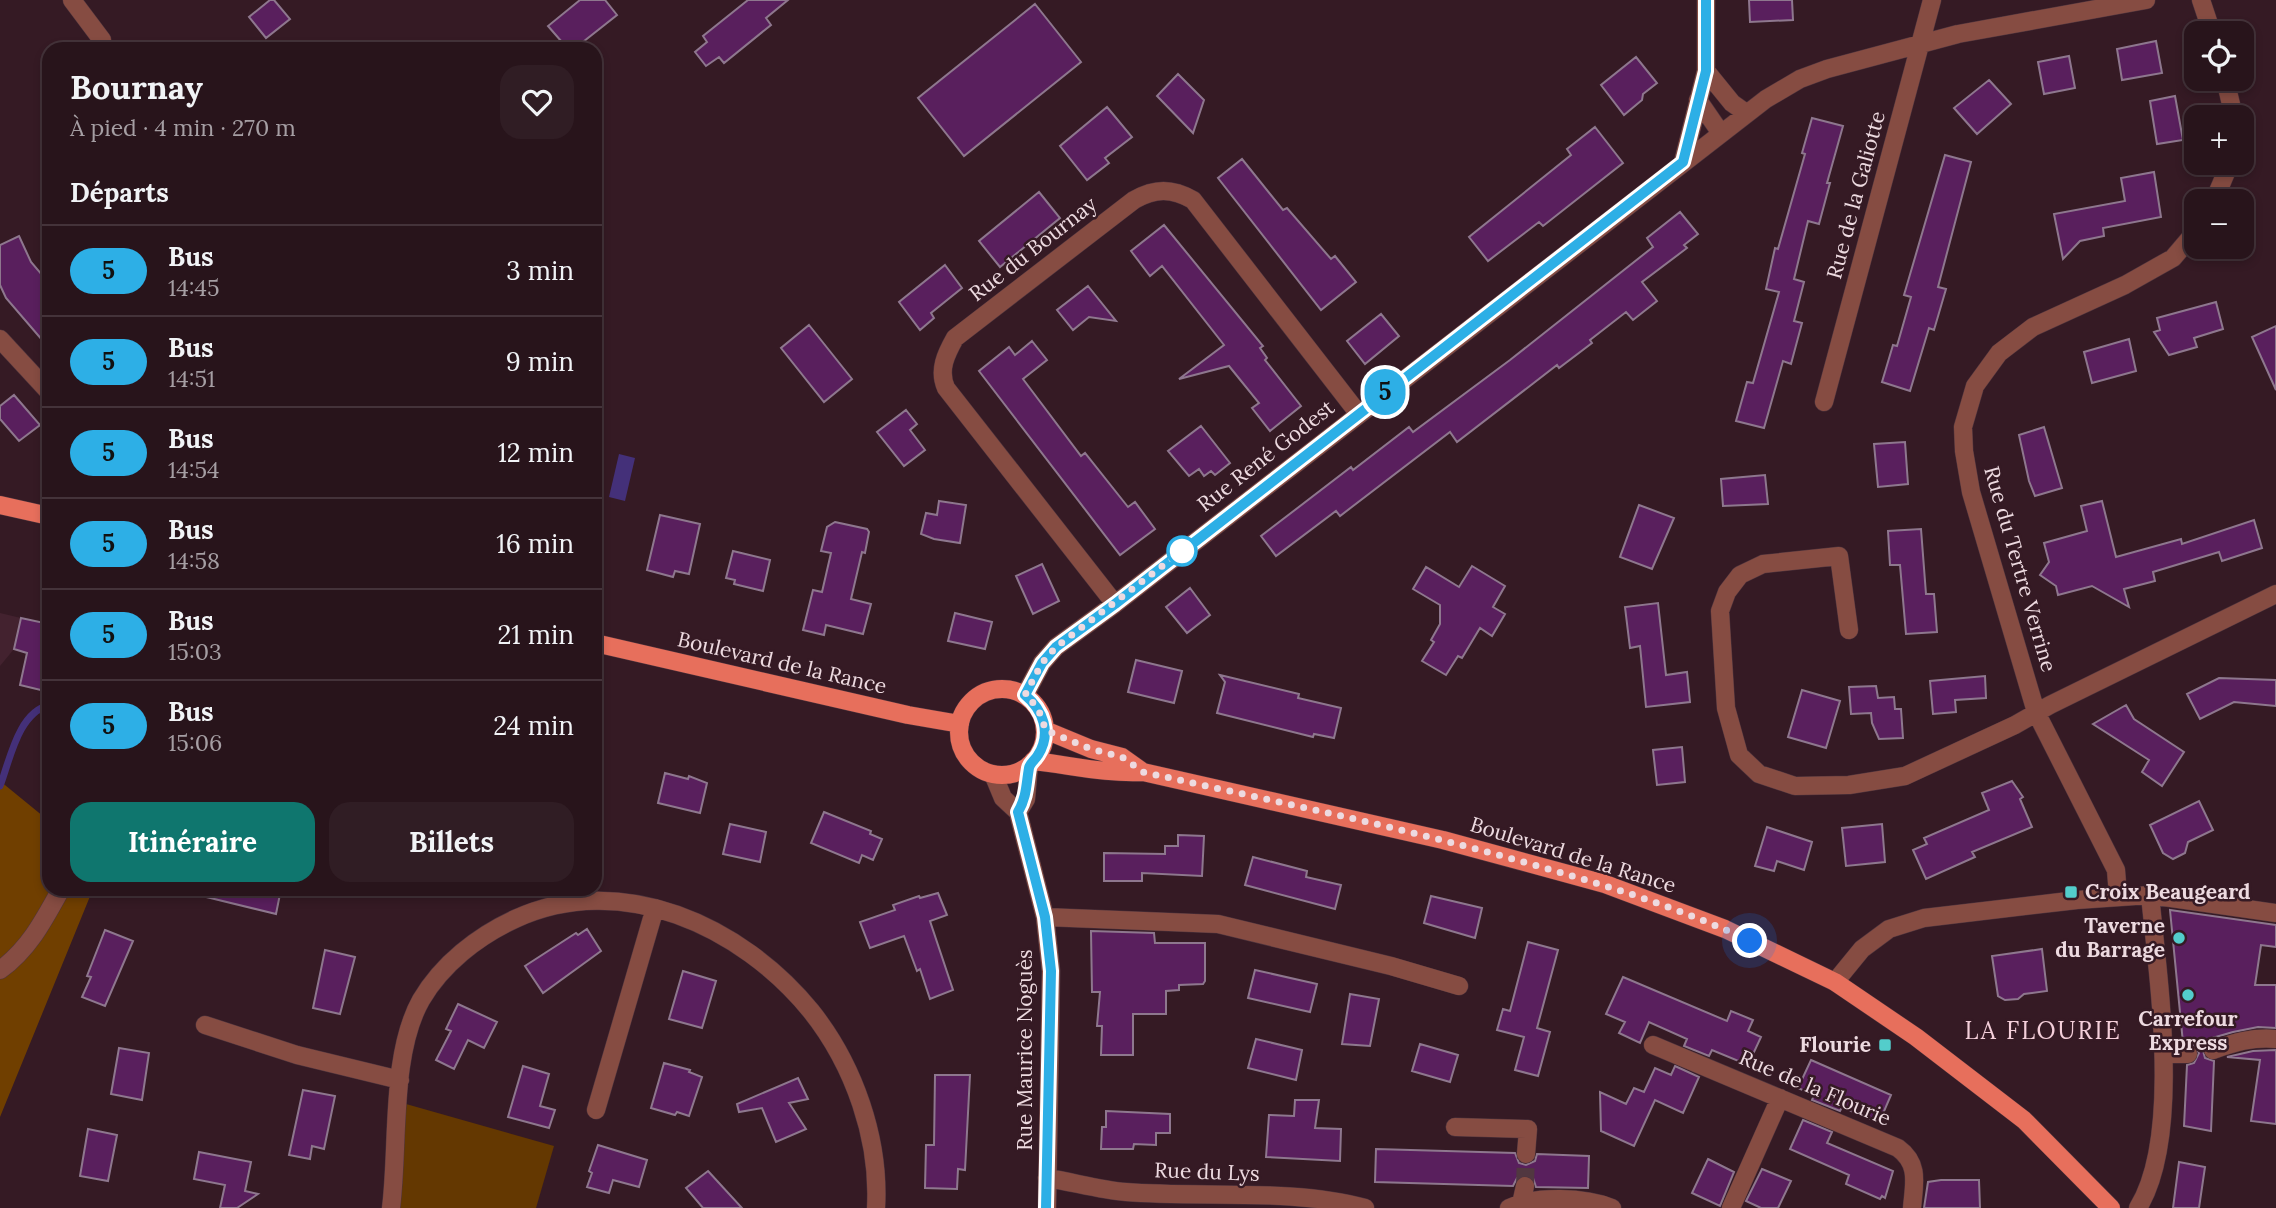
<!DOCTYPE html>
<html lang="fr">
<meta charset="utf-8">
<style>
:root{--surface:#28141b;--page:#301d24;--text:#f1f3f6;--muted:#a59ea3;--line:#44333a;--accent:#0f766e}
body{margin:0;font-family:Lora,serif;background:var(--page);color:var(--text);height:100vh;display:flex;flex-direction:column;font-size:26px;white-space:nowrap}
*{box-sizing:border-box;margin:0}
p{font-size:23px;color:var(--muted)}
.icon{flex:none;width:38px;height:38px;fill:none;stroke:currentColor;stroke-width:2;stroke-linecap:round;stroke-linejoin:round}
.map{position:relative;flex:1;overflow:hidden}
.drawer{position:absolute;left:42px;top:42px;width:560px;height:854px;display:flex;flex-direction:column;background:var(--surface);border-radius:21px;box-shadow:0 4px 10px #0003,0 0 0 2px var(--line)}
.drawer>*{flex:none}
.badge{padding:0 14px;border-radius:23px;font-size:24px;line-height:46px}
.controls{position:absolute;left:2184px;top:21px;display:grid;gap:14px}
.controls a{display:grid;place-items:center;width:70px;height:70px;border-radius:14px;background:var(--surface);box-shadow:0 4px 10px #0003,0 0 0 2px var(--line);font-size:35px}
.you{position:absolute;width:35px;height:35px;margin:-18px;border:5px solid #fff;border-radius:50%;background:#1a73e8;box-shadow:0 0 0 10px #1a73e833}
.map>.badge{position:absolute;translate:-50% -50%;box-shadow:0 0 0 4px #fff}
h2{padding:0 28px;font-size:26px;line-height:63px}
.round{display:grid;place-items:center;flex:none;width:74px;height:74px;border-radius:21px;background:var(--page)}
.overview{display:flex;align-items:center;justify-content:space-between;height:119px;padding:0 28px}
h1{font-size:33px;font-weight:700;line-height:52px}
.cta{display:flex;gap:14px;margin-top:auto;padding:14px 28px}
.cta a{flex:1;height:80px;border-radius:21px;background:var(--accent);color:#fff;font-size:28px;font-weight:700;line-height:80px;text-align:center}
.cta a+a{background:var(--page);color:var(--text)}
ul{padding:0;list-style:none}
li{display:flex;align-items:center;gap:21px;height:91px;padding:0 28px;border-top:2px solid var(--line)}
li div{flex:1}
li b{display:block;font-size:26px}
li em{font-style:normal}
li .badge{min-width:77px;font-weight:700;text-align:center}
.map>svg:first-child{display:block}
</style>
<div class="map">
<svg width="2276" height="1208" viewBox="0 0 2276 1208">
<rect width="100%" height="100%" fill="#351a24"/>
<!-- built -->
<path fill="#43222f" d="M 0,613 L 21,618 L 14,649 L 0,666 Z"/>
<!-- green -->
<path fill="#643801" d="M 399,1102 L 554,1146 L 536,1208 L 391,1208 Z"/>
<!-- forest -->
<path fill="#703f00" d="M 0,781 L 49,821 L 49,889 L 93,889 L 0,1117 Z"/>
<!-- water -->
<path fill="#443079" d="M 619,454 L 635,458 L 625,501 L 609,497 Z"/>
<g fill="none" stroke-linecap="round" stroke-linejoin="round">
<!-- stream -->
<path stroke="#443079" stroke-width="7" d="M 0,786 C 10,760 18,713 49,705"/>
</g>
<!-- building -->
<path fill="#591f5d" stroke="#8e778e" stroke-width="2" d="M 270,0 L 274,0 L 290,19 L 266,38 L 249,17 Z
M 580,0 L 605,0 L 617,15 L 574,49 L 568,49 L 548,26 Z
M 748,0 L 788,0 L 766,18 L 771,25 L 724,63 L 719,57 L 706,66 L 695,52 L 707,42 L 703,36 Z
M 1749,0 L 1792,0 L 1793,20 L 1750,22 Z
M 1035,4 L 1081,62 L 964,156 L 918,98 Z
M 2156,41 L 2162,73 L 2122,80 L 2117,49 Z
M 2069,56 L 2075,88 L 2044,94 L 2038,62 Z
M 1636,57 L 1657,83 L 1643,94 L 1642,100 L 1624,115 L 1601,85 Z
M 1178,74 L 1204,100 L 1193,133 L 1157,96 Z
M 1989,80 L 2011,104 L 1977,134 L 1954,108 Z
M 2175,96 L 2183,140 L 2157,144 L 2150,101 Z
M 1107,107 L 1132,137 L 1105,158 L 1109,163 L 1087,180 L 1060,146 Z
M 1812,118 L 1843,126 L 1827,183 L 1830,183 L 1819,224 L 1808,221 L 1794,279 L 1804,282 L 1794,321 L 1802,323 L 1791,364 L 1783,361 L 1764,428 L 1736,421 L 1747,382 L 1753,383 L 1779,292 L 1766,289 L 1775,248 L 1778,249 L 1805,154 L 1802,153 Z
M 1595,127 L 1623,163 L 1543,226 L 1539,222 L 1488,261 L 1469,237 L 1571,155 L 1567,149 Z
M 1945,155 L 1971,162 L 1938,287 L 1946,289 L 1934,330 L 1929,328 L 1910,391 L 1882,382 L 1893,345 L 1897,346 L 1911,297 L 1904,295 Z
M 1242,159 L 1283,210 L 1287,208 L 1331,259 L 1335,256 L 1356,282 L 1321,310 L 1218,178 Z
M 2154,172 L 2161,217 L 2103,228 L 2104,236 L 2080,241 L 2063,259 L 2054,214 L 2125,201 L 2121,178 Z
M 1039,192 L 1060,218 L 1000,267 L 979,241 Z
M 1680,212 L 1698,234 L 1684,245 L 1687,248 L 1642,282 L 1657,301 L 1633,320 L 1626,312 L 1590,340 L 1592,343 L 1559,368 L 1557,365 L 1457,442 L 1450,432 L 1340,516 L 1336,511 L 1276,556 L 1261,536 L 1351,467 L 1353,470 L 1409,427 L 1413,432 L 1510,360 L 1653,247 L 1647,238 Z
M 1164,225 L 1263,346 L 1260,348 L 1267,358 L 1265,360 L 1301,406 L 1270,431 L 1252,408 L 1259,403 L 1229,366 L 1179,379 L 1224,345 L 1162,266 L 1150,276 L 1131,251 Z
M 19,236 L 31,262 L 49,283 L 49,348 L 6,298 L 0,285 L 0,245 Z
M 945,265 L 962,288 L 931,313 L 934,318 L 920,330 L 899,302 Z
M 1088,286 L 1116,321 L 1089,317 L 1073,330 L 1057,310 Z
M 2216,302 L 2223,329 L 2194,338 L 2197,347 L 2169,355 L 2154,332 L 2160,330 L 2157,318 Z
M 1381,314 L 1399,336 L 1365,364 L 1347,341 Z
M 809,325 L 852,379 L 824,402 L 781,348 Z
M 2276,326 L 2276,390 L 2252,337 Z
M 2129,339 L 2136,371 L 2092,383 L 2084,352 Z
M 1032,341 L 1047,360 L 1023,379 L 1081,456 L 1085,453 L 1128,507 L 1135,502 L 1155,529 L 1120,555 L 979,371 L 1009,347 L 1015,355 Z
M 14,395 L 40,425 L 19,441 L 0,419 L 0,406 Z
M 906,410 L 917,424 L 910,430 L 925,450 L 904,466 L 877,432 Z
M 1201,426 L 1230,463 L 1215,475 L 1211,471 L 1204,476 L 1199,469 L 1189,476 L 1168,451 Z
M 2044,427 L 2062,488 L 2035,496 L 2029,481 L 2019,435 Z
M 1905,442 L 1908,484 L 1878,487 L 1874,444 Z
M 1765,475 L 1768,504 L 1723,506 L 1721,479 Z
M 939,501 L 966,505 L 960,543 L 934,539 L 921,534 L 926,513 L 937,515 Z
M 2102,501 L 2116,557 L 2181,539 L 2182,544 L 2254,520 L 2262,548 L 2222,561 L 2219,552 L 2153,572 L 2155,581 L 2124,589 L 2129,607 L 2092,586 L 2058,595 L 2056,586 L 2040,575 L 2049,562 L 2044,543 L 2087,531 L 2081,506 Z
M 1639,505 L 1674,518 L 1652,569 L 1620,557 Z
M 660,515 L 700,524 L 689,574 L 675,571 L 673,577 L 647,570 Z
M 835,522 L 867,529 L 869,532 L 865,553 L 862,552 L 851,599 L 871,604 L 863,634 L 826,625 L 824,635 L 803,630 L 813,590 L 822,592 L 831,553 L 821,551 L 827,527 Z
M 1921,529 L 1926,594 L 1934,594 L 1937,632 L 1906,634 L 1900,565 L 1890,565 L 1888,531 Z
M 733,551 L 770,560 L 763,591 L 734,584 L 735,580 L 726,578 Z
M 1042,564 L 1059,601 L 1033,614 L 1016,576 Z
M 1472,566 L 1505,586 L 1493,607 L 1505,614 L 1492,636 L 1480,628 L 1462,658 L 1458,656 L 1446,675 L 1422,661 L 1434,642 L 1431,640 L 1440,624 L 1440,605 L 1413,589 L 1426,567 L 1459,587 Z
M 1190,588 L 1210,615 L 1187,633 L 1166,607 Z
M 1658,603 L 1666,675 L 1687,672 L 1690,702 L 1646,707 L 1640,646 L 1630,648 L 1625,607 Z
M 955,613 L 992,622 L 985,649 L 948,641 Z
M 21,618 L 49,624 L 49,692 L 20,685 L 27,653 L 14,649 Z
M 1136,660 L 1182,671 L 1174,703 L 1128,692 Z
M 1220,675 L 1299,694 L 1298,698 L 1341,708 L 1334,738 L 1314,734 L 1313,737 L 1217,713 L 1225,682 Z
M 1985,676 L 1986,698 L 1955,700 L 1956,712 L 1933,714 L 1930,681 Z
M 2219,678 L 2276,680 L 2276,706 L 2234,702 L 2200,719 L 2187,694 Z
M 1876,686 L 1878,698 L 1894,697 L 1895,709 L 1901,709 L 1903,738 L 1879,739 L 1872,723 L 1871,713 L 1851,714 L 1849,687 Z
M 1802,690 L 1840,701 L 1826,748 L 1788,737 Z
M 2126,705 L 2134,719 L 2184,752 L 2162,786 L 2142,772 L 2149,760 L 2093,724 Z
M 1682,747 L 1685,782 L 1657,785 L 1653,750 Z
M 665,773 L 688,779 L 689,776 L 707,783 L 700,813 L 658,803 Z
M 2012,781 L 2023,797 L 2020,799 L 2032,827 L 1972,852 L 1975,857 L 1926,879 L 1913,850 L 1927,844 L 1924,838 L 1989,810 L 1982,793 Z
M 2199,801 L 2213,830 L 2188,842 L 2185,853 L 2173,859 L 2163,853 L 2150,825 Z
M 824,812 L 871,831 L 870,834 L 882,839 L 873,860 L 862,855 L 859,863 L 811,843 Z
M 730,824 L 766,832 L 760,862 L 723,854 Z
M 1882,824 L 1885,862 L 1846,866 L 1842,828 Z
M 1767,827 L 1812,842 L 1804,870 L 1777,861 L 1774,871 L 1755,866 Z
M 1178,835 L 1204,836 L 1202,876 L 1142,873 L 1142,881 L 1104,881 L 1104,853 L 1165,854 L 1165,846 L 1178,846 Z
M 1253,857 L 1307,871 L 1306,877 L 1341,885 L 1335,909 L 1245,885 Z
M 203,889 L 281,889 L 276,914 L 202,896 Z
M 938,893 L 947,915 L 930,921 L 953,990 L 930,999 L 920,969 L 917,971 L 904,936 L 870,948 L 860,922 L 895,910 L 893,905 L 919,896 L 920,898 Z
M 1431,896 L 1482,908 L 1475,938 L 1424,923 Z
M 2170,910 L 2276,925 L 2276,947 L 2261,945 L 2255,985 L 2276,985 L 2276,1028 L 2258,1027 L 2233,1032 L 2209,1039 L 2202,1047 L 2205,1058 L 2214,1061 L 2211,1131 L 2184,1126 L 2187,1065 L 2194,1063 L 2199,1053 L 2194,1045 L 2183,1043 Z
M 587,929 L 601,951 L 543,993 L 525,966 L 576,933 L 578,935 Z
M 105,930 L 133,941 L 105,1006 L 82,997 L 91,977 L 87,976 Z
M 1091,931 L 1154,933 L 1155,943 L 1205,943 L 1205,981 L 1203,984 L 1179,985 L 1179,990 L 1166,991 L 1166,1014 L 1133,1014 L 1133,1055 L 1101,1055 L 1102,1026 L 1097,1026 L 1100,992 L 1092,992 Z
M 1528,942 L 1558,950 L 1537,1028 L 1550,1032 L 1538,1076 L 1515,1070 L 1524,1037 L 1497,1030 L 1503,1009 L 1510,1011 Z
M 2042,949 L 2047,991 L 2024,994 L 2018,999 L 2005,1000 L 1998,996 L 1992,956 Z
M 325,950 L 355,957 L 340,1014 L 313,1008 Z
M 1255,970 L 1317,984 L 1310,1012 L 1248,998 Z
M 683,971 L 716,981 L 702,1028 L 669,1019 Z
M 1623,977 L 1727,1021 L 1731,1011 L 1753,1020 L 1748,1031 L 1761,1037 L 1748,1065 L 1712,1050 L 1709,1056 L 1684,1046 L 1687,1039 L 1649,1022 L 1640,1043 L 1619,1033 L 1625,1022 L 1606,1014 Z
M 1350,994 L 1379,999 L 1370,1046 L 1342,1044 Z
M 458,1004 L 497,1022 L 484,1048 L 468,1040 L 454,1069 L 436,1060 L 451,1031 L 446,1029 Z
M 1256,1039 L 1302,1050 L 1296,1080 L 1248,1068 Z
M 1420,1044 L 1458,1055 L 1450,1082 L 1412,1071 Z
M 119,1048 L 149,1053 L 142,1100 L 111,1094 Z
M 2276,1050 L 2276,1124 L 2251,1121 L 2260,1060 L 2227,1057 L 2253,1051 Z
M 1811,1060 L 1891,1095 L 1879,1123 L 1842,1107 L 1840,1111 L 1812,1100 L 1814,1095 L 1798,1088 Z
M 664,1063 L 690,1070 L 689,1072 L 702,1077 L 689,1116 L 677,1112 L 675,1115 L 651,1108 Z
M 523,1066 L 549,1074 L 540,1106 L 555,1110 L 549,1128 L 508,1117 Z
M 1675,1066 L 1699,1077 L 1683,1113 L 1655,1100 L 1634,1146 L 1601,1131 L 1600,1092 L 1626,1104 L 1634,1088 L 1644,1092 L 1655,1068 L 1671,1075 Z
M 935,1075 L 970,1075 L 965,1170 L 958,1169 L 957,1189 L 925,1188 L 926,1145 L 934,1145 Z
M 798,1078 L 808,1099 L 789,1103 L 806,1129 L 776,1142 L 762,1108 L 739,1112 L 737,1104 Z
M 303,1090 L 335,1096 L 324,1149 L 312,1146 L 310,1159 L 289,1155 Z
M 1295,1100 L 1319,1100 L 1315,1128 L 1341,1129 L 1340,1161 L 1266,1157 L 1269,1115 L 1294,1116 Z
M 1106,1111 L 1170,1114 L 1170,1133 L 1156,1133 L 1156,1145 L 1134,1144 L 1133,1149 L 1101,1149 L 1102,1127 L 1106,1127 Z
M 1803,1120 L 1832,1132 L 1827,1143 L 1893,1171 L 1885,1198 L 1882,1196 L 1880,1199 L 1846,1184 L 1849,1175 L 1790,1149 Z
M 88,1129 L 117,1135 L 108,1181 L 80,1176 Z
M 598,1145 L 647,1160 L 639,1187 L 613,1180 L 609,1193 L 587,1187 L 592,1173 L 589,1171 Z
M 1376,1149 L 1515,1153 L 1519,1163 L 1526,1165 L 1535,1161 L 1537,1154 L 1589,1156 L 1588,1188 L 1536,1187 L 1533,1178 L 1527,1175 L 1517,1178 L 1513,1186 L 1375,1182 Z
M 199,1152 L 251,1162 L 245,1191 L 258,1194 L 237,1208 L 220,1208 L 225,1185 L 194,1179 Z
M 1708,1159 L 1734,1172 L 1720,1206 L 1692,1193 Z
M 2179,1162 L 2205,1167 L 2199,1208 L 2173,1208 Z
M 1762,1169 L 1791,1181 L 1778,1208 L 1761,1208 L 1746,1201 Z
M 708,1171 L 742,1208 L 703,1208 L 686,1188 Z
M 1941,1180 L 1979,1180 L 1980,1208 L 1924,1208 L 1928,1182 Z"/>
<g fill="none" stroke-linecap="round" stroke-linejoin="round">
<!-- minor-tunnel -->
<path stroke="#513740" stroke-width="18" stroke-dasharray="18 9" stroke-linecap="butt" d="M 1525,1186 L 1526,1154"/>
<!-- minor casing -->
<g stroke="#4f353e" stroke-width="19">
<path id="minor" d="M 72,0 L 102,40
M 2201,0 L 2212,33
M 1706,71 L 1732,103 L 1746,113
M 2225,79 L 2234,117
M 1698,100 L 1720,132
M 1683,162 L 1706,71 L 1706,0
M 2214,201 L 2230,163
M 0,339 L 49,392
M 1824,402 L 1932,0
M 1115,604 L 946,388 C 938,370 946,354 955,338 L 1134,200 C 1155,188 1172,188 1193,200 L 1358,413
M 1849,630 L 1839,556 L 1763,564 L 1740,575 L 1727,592 L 1720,611 L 1726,708 L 1739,755 L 1759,774 L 1795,786 L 1849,785 L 1905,776 L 2015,725 L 2050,705 L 2276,594
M 1025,695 L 1042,663 L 1056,647 L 1115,604 L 1766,99 L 1800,79 L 1827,69 L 1958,34 L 2146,0
M 993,774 L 1003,798 L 1018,812 L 1045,917 L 1051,971 L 1047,1208
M 1018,812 L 1026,799 L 1029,765
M 2118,896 L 2116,870 L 2036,712 L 1971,492 L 1964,451 L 1963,427 L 1975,386 L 1999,353 L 2033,327 L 2125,285 L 2173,258 L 2196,231
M 1045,917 L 1218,924 L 1391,966 L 1459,986
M 0,970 C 29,949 44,920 61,889
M 1835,982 L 1862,949 L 1889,929 L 1924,918 L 2077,900 L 2150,895 L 2276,913
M 205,1025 L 297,1055 L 400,1080
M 1653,1045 L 1898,1148 C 1920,1164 1914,1184 1912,1208
M 2213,1050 C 2235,1042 2253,1037 2276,1039
M 2165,1054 L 2188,1054
M 596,1110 L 655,908
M 1455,1127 L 1528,1129 L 1526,1154
M 1047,1178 C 1073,1182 1100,1190 1126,1192 C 1202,1198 1293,1188 1365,1208
M 1521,1204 L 1525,1186
M 391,1208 C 399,1145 390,1055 421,1000 C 442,964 478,936 515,919 C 621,870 742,926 811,1011 C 854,1065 880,1139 876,1208
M 1509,1208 C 1536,1195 1585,1197 1612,1208
M 1731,1208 L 1780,1098
M 2138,1208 C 2182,1136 2158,978 2150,895"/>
</g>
<!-- major casing -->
<g stroke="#4f353e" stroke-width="19">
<path id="major" d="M 0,505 L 49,516
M 595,643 L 908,715 L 960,724
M959 732a43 43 0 1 1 86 0a43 43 0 1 1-86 0Z
M 1045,730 L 1091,749 L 1122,757 L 1143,772
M 1033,761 C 1070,765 1107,774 1143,772 L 1443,840 L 1605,884 L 1725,929 L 1835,982 L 1916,1037 L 2024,1120 L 2111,1208"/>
</g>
<!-- minor -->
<use href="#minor" stroke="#864c42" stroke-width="18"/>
<!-- major -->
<use href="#major" stroke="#e76f5c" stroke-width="18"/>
</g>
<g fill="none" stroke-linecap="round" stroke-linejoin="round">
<!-- line casing -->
<g stroke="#fff" stroke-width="16">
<path id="line" d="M 1046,1208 L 1051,971 L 1045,917 L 1018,812 C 1027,796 1026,785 1029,768 C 1030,763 1035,760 1038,755 C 1052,733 1043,710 1025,695 L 1042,663 L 1056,647 L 1115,604 L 1683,162 L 1706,71 L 1706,0"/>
</g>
<!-- line -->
<use href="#line" stroke="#2dafe6" stroke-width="10"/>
<!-- walk -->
<path stroke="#eddae0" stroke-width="7" stroke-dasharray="0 12.6" d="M 1182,551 L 1056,647 L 1042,663 L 1025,695 C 1037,705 1042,715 1045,730 L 1091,749 L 1122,757 L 1143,772 C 1269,800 1396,826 1520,861 C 1599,883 1676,906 1750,941"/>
</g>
<!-- markers -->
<circle fill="#fff" stroke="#2dafe6" stroke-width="3.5" cx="1182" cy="551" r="14"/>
<g fill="#53cdcb" stroke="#351a24" stroke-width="2.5">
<rect x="2064" y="885" width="14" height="14" rx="3.5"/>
<circle cx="2179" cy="938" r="7"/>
<circle cx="2188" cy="995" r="7"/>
<rect x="1878" y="1038" width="14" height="14" rx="3.5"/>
</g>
<g text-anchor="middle" stroke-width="5" stroke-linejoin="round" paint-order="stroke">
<!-- street labels -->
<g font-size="21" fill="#eddae0" stroke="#351a24">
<text transform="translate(1856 195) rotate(-75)" y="7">Rue de la Galiotte</text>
<text transform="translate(1033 249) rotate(-38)" y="7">Rue du Bournay</text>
<text transform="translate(1266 456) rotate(-38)" y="7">Rue René Godest</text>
<text transform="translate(2020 569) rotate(74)" y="7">Rue du Tertre Verrine</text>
<text transform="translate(782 663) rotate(13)" y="7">Boulevard de la Rance</text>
<text transform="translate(1573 855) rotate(17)" y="7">Boulevard de la Rance</text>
<text transform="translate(1025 1050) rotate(-90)" y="7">Rue Maurice Noguès</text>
<text transform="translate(1815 1088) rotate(23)" y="7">Rue de la Flourie</text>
<text transform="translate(1207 1172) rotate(2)" y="7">Rue du Lys</text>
</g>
<!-- poi labels -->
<g font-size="21" font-weight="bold" fill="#eddae0" stroke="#351a24" text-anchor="end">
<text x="2085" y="899" text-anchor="start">Croix Beaugeard</text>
<text x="2165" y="933">Taverne<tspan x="2165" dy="24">du Barrage</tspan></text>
<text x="2188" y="1026" text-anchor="middle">Carrefour<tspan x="2188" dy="24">Express</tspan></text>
<text x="1871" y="1052">Flourie</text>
</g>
<!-- quarter labels -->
<g font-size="24" letter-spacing="2" fill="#f4cfda" stroke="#351a24">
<text x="2043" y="1039">LA FLOURIE</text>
</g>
</g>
</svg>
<div class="controls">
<a><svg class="icon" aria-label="locate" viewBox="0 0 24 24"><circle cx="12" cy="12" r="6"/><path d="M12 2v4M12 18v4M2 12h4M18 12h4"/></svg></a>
<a>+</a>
<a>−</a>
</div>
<div class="you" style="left:1750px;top:941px"></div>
<b class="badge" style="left:1385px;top:392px;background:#2dafe6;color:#111">5</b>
<section class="drawer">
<div class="overview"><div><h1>Bournay</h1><p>À pied · 4 min · 270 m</p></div><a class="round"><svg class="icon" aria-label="heart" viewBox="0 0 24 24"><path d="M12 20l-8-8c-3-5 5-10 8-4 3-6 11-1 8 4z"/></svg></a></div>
<h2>Départs</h2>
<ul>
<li><span class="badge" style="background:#2dafe6;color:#111">5</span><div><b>Bus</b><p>14:45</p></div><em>3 min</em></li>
<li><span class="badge" style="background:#2dafe6;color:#111">5</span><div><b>Bus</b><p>14:51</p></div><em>9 min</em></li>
<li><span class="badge" style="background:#2dafe6;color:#111">5</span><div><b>Bus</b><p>14:54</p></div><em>12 min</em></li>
<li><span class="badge" style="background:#2dafe6;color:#111">5</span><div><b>Bus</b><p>14:58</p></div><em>16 min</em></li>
<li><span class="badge" style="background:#2dafe6;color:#111">5</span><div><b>Bus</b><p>15:03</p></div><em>21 min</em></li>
<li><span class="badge" style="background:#2dafe6;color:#111">5</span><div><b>Bus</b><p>15:06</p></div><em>24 min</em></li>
</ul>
<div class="cta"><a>Itinéraire</a><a>Billets</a></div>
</section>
</div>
